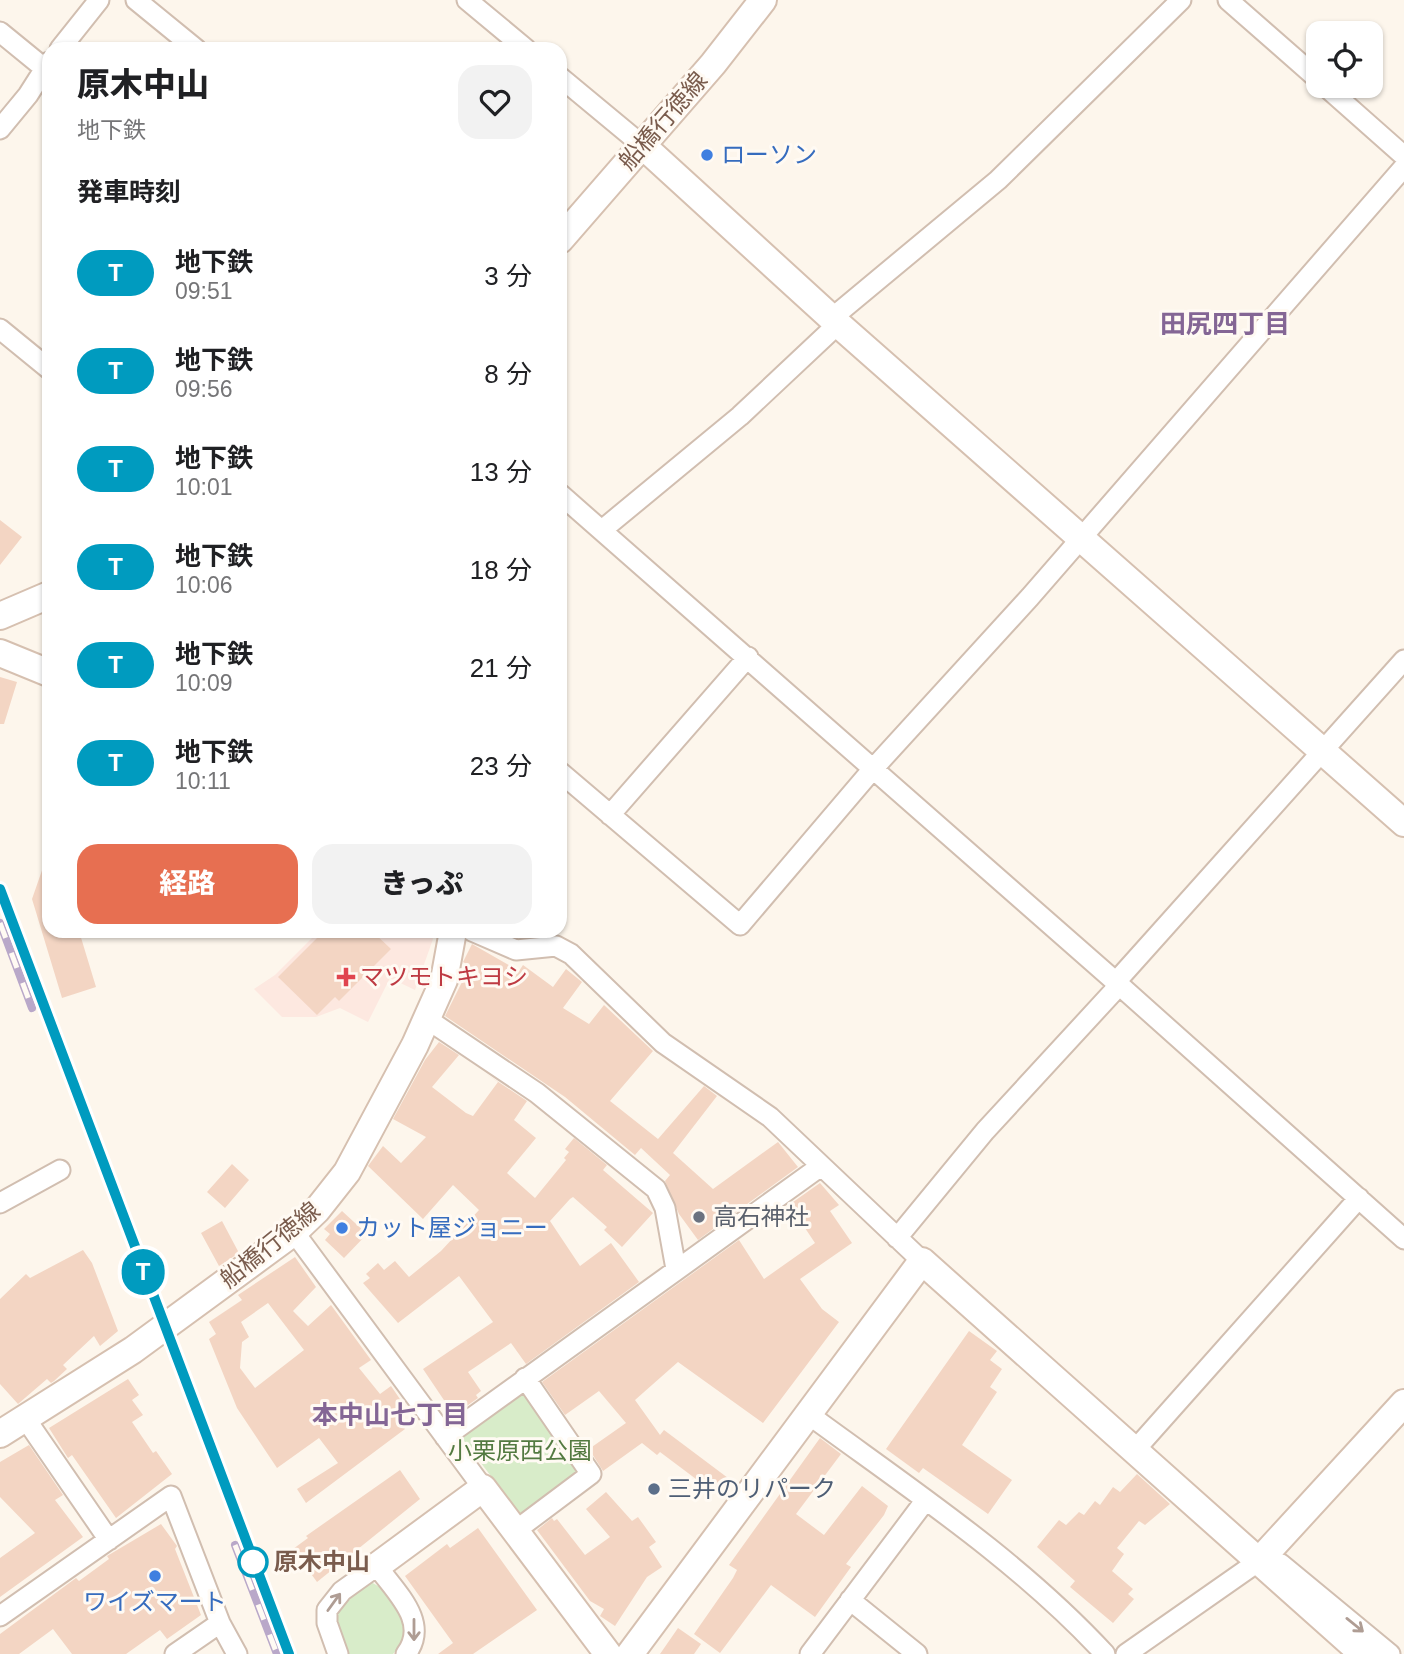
<!DOCTYPE html>
<html lang="ja">
<meta charset="utf-8">
<style>
:root{--surface:#fff;--page:#f2f2f2;--text:#202124;--muted:#757577;--accent:#e76f51}
body{margin:0;font-family:Arial,"Noto Sans JP",sans-serif;background:var(--page);color:var(--text);height:100vh;display:flex;flex-direction:column;font-size:26px;white-space:nowrap}
*{box-sizing:border-box;margin:0}
p{font-size:23px;color:var(--muted)}
.icon{flex:none;width:38px;height:38px;fill:none;stroke:currentColor;stroke-width:2;stroke-linecap:round;stroke-linejoin:round}
.map{position:relative;flex:1;overflow:hidden}
.panel{position:absolute;left:42px;top:42px;width:525px;height:896px;display:flex;flex-direction:column;background:var(--surface);border-radius:21px;box-shadow:0 2px 5px #0004}
.panel>*{flex:none}
.badge{padding:0 14px;border-radius:23px;font-size:24px;line-height:46px}
.controls{position:absolute;left:1306px;top:21px;display:grid;gap:14px}
.controls a{display:grid;place-items:center;width:77px;height:77px;border-radius:14px;background:var(--surface);box-shadow:0 2px 5px #0004;font-size:35px}
.map>.badge{position:absolute;translate:-50% -50%;box-shadow:0 0 0 4px #fff}
h2{padding:0 35px;font-size:26px;line-height:63px}
.round{display:grid;place-items:center;flex:none;width:74px;height:74px;border-radius:21px;background:var(--page)}
.summary{display:flex;align-items:center;justify-content:space-between;height:119px;padding:0 35px}
h1{font-size:33px;font-weight:800;line-height:52px}
.primary-button{display:flex;gap:14px;margin-top:auto;padding:14px 35px}
.primary-button a{flex:1;height:80px;border-radius:21px;background:var(--accent);color:#fff;font-size:28px;font-weight:800;line-height:80px;text-align:center}
.primary-button a+a{background:var(--page);color:var(--text)}
ul{padding:0;list-style:none}
li{display:flex;align-items:center;gap:21px;height:98px;padding:0 35px}
li div{flex:1}
li b{display:block;font-size:26px}
li em{font-style:normal}
li .badge{min-width:77px;font-weight:700;text-align:center}
.map>svg:first-child{display:block}
</style>
<div class="map">
<svg width="1404" height="1654" viewBox="0 0 1404 1654">
<rect width="100%" height="100%" fill="#fdf6ec"/>
<!-- commercial -->
<path fill="#fde8e0" d="M 319,931 L 429,931 L 433,939 L 415,990 L 390,978 L 368,1022 L 340,1008 L 316,1017 L 282,1017 L 254,989 L 275,975 Z"/>
<!-- green -->
<path fill="#d8ecc9" d="M 524,1391 L 579,1469 L 578,1476 L 523,1518 L 458,1433 Z
M 371,1582 C 399,1597 420,1627 393,1654 L 346,1654 C 331,1616 334,1602 371,1582 Z"/>
<!-- building -->
<path fill="#f3d5c3" fill-rule="evenodd" d="M 0,520 L 22,537 L 0,565 Z
M 0,677 L 17,682 L 4,724 L 0,724 Z
M 47,856 L 49,931 L 79,931 L 96,987 L 62,998 L 32,899 Z
M 324,931 L 372,931 L 391,949 L 339,1001 L 335,997 L 317,1015 L 278,977 Z
M 472,944 L 519,971 L 523,965 L 553,987 L 566,969 L 582,982 L 563,1008 L 589,1024 L 604,1005 L 653,1051 L 610,1101 L 658,1139 L 704,1086 L 717,1096 L 673,1153 L 713,1189 L 778,1142 L 798,1167 L 698,1240 L 679,1214 L 665,1181 L 670,1175 L 641,1148 L 635,1155 L 565,1097 L 445,1016 L 470,966 L 463,962 Z
M 439,1042 L 459,1055 L 432,1087 L 466,1113 L 473,1116 L 498,1082 L 485,1073 L 527,1101 L 514,1120 L 536,1138 L 507,1173 L 535,1198 L 566,1160 L 564,1158 L 569,1152 L 565,1149 L 574,1138 L 607,1165 L 603,1170 L 653,1213 L 622,1247 L 604,1230 L 607,1227 L 573,1197 L 570,1199 L 550,1221 L 580,1266 L 611,1243 L 639,1282 L 526,1364 L 511,1343 L 468,1372 L 481,1391 L 476,1395 L 478,1398 L 454,1415 L 423,1369 L 493,1322 L 459,1276 L 398,1323 L 363,1283 L 370,1278 L 366,1274 L 378,1263 L 384,1270 L 395,1261 L 409,1277 L 441,1251 L 479,1210 L 453,1185 L 423,1219 L 368,1166 L 383,1146 L 401,1163 L 426,1137 L 393,1119 L 425,1060 Z
M 232,1164 L 249,1180 L 225,1208 L 207,1192 Z
M 820,1183 L 839,1205 L 830,1211 L 852,1243 L 800,1279 L 822,1309 L 839,1322 L 763,1423 L 678,1362 L 635,1400 L 660,1435 L 664,1430 L 728,1478 L 716,1494 L 660,1452 L 657,1455 L 642,1443 L 603,1471 L 589,1449 L 626,1423 L 599,1391 L 565,1415 L 542,1382 L 739,1240 L 764,1279 L 815,1243 L 797,1216 L 793,1218 L 786,1207 Z
M 342,1211 L 367,1234 L 344,1258 L 325,1240 L 330,1234 L 324,1229 Z
M 222,1221 L 239,1253 L 219,1266 L 201,1233 Z
M 83,1250 L 92,1263 L 118,1331 L 100,1346 L 94,1336 L 63,1365 L 67,1369 L 54,1381 L 51,1383 L 47,1379 L 18,1404 L 0,1384 L 0,1299 L 26,1274 L 30,1278 Z
M 295,1257 L 316,1287 L 293,1311 L 308,1326 L 331,1305 L 371,1360 L 359,1368 L 380,1394 L 391,1386 L 404,1405 L 393,1413 L 405,1429 L 306,1503 L 297,1489 L 338,1463 L 319,1438 L 277,1468 L 237,1408 L 209,1339 L 216,1334 L 209,1322 L 242,1300 L 238,1295 ZM 268,1303 L 304,1350 L 255,1388 L 240,1368 L 242,1342 L 249,1337 L 241,1322 Z
M 969,1331 L 997,1351 L 990,1360 L 1002,1369 L 990,1387 L 997,1392 L 962,1445 L 1012,1480 L 988,1514 L 923,1468 L 919,1473 L 886,1449 Z
M 128,1379 L 139,1395 L 132,1400 L 143,1415 L 132,1422 L 153,1453 L 156,1451 L 172,1474 L 116,1518 L 72,1455 L 68,1458 L 49,1428 Z
M 820,1438 L 841,1454 L 796,1514 L 824,1535 L 862,1486 L 888,1506 L 884,1515 L 846,1564 L 851,1567 L 815,1617 L 771,1585 L 720,1653 L 694,1634 L 733,1578 L 737,1570 L 729,1565 Z
M 29,1445 L 63,1495 L 55,1500 L 83,1537 L 0,1597 L 0,1558 L 35,1533 L 0,1497 L 0,1462 Z
M 400,1470 L 420,1499 L 317,1582 L 293,1549 L 308,1538 L 306,1536 Z
M 1137,1474 L 1170,1504 L 1145,1525 L 1139,1521 L 1117,1548 L 1124,1554 L 1112,1571 L 1133,1589 L 1128,1594 L 1134,1599 L 1113,1623 L 1070,1587 L 1075,1581 L 1037,1547 L 1059,1520 L 1066,1525 L 1079,1512 L 1084,1515 L 1095,1501 L 1100,1505 L 1113,1487 L 1120,1492 Z
M 606,1492 L 632,1521 L 638,1517 L 656,1542 L 649,1547 L 662,1567 L 647,1577 L 615,1626 L 600,1616 L 604,1609 L 590,1601 L 537,1530 L 552,1518 L 554,1521 L 557,1519 L 585,1555 L 610,1537 L 586,1509 Z
M 161,1524 L 177,1546 L 175,1549 L 201,1615 L 167,1639 L 160,1630 L 126,1654 L 72,1654 L 53,1629 L 19,1654 L 0,1654 L 0,1634 L 76,1578 L 79,1581 L 109,1559 L 107,1556 Z
M 478,1528 L 537,1610 L 473,1654 L 438,1654 L 453,1643 L 405,1576 L 447,1544 L 450,1548 Z
M 678,1628 L 701,1644 L 694,1654 L 660,1654 Z"/>
<g fill="none" stroke-linecap="round" stroke-linejoin="round">
<!-- street casing -->
<g stroke="#d1beb0" stroke-width="23">
<path id="street" d="M 136,0 L 196,49
M 467,0 L 526,49
M 1228,0 L 1318,79
M 0,32 L 49,72
M 60,49 L 99,0
M 560,77 L 642,145
M 1325,86 L 1404,156
M 0,129 L 28,95 L 49,62
M 832,318 L 998,180 L 1181,0
M 0,329 L 49,369
M 560,494 L 1117,983 L 1404,1239
M 602,530 L 740,416 L 838,324
M 560,772 L 740,925 L 872,770 L 1030,597 L 1404,167
M 610,815 L 748,657
M 472,931 L 516,950 L 556,946 L 571,954 L 663,1043 L 770,1117 L 922,1261
M 427,1019 L 537,1093 L 656,1189 L 665,1208 L 676,1269
M 0,1203 L 60,1170
M 294,1232 L 483,1488
M 897,1238 L 985,1131 L 1113,992 L 1122,975 L 1404,660
M 808,1414 C 910,1489 1018,1560 1105,1654
M 25,1418 L 109,1540
M 445,1437 L 821,1166
M 1134,1451 L 1359,1198
M 515,1531 L 591,1474 L 525,1378
M 850,1600 L 917,1654
M 0,1616 L 171,1496 L 220,1623 L 237,1654
M 175,1654 L 220,1623
M 338,1654 L 327,1623 L 327,1610 L 342,1591 L 377,1566 C 396,1593 430,1622 406,1654
M 810,1654 L 925,1501
M 1126,1654 L 1259,1561 L 1281,1564 L 1390,1654"/>
</g>
<!-- secondary casing -->
<g stroke="#d6c0b0" stroke-width="30">
<path id="secondary" d="M 642,145 L 838,324 L 1404,823
M 560,240 L 713,64 L 763,0
M 0,616 L 49,595
M 0,653 L 49,673
M 0,1434 L 133,1350 L 294,1232 L 317,1210 L 347,1172 L 415,1045 L 444,980 L 453,931
M 1259,1561 L 1404,1403
M 377,1566 L 483,1488 L 608,1654
M 630,1654 L 922,1261 L 1363,1654"/>
</g>
<!-- street -->
<use href="#street" stroke="#fff" stroke-width="19"/>
<!-- secondary -->
<use href="#secondary" stroke="#fff" stroke-width="26"/>
<!-- rail casing -->
<g stroke="#b9a8c9" stroke-width="8">
<path id="rail" d="M 0,889 L 289,1654
M 0,923 L 32,1008
M 235,1545 L 277,1654"/>
</g>
<!-- rail -->
<use href="#rail" stroke="#fffaf3" stroke-width="5" stroke-dasharray="16" stroke-linecap="butt"/>
</g>
<!-- one-way arrows -->
<defs><path id="oneway-shaft" d="M-6 0H5M1.5-3L5.5 0L1.5 3" fill="none" stroke-width="1.6" stroke-linecap="round" stroke-linejoin="round" transform="scale(1.75)"/></defs>
<g stroke="#af9d94">
<use href="#oneway-shaft" transform="translate(334 1602) rotate(-54)"/>
<use href="#oneway-shaft" transform="translate(1355 1625) rotate(39)"/>
<use href="#oneway-shaft" transform="translate(414 1630) rotate(90)"/>
</g>
<g fill="none" stroke-linecap="round" stroke-linejoin="round">
<!-- line casing -->
<g stroke="#fff" stroke-width="16">
<path id="line" d="M 0,889 L 289,1654"/>
</g>
<!-- line -->
<use href="#line" stroke="#009bbf" stroke-width="10"/>
</g>
<!-- markers -->
<g fill="#3f7fe0" stroke="#fffaf3" stroke-width="2.5">
<circle cx="707" cy="155" r="7"/>
<circle cx="342" cy="1228" r="7"/>
<circle cx="155" cy="1576" r="7"/>
</g>
<path fill="#e0444e" stroke="#fffaf3" stroke-width="2.5" d="M342.5 966.5h7v7h7v7h-7v7h-7v-7h-7v-7h7z"/>
<circle fill="#6b7280" stroke="#fffaf3" stroke-width="2.5" cx="699" cy="1217" r="7"/>
<circle fill="#5c6f8a" stroke="#fffaf3" stroke-width="2.5" cx="654" cy="1489" r="7"/>
<circle fill="#fff" stroke="#009bbf" stroke-width="3.5" cx="253" cy="1562" r="14"/>
<g text-anchor="middle" stroke-width="6" stroke-linejoin="round" paint-order="stroke">
<!-- street labels -->
<g font-size="24" fill="#7a5c4d" stroke="#fffaf3">
<text transform="translate(663 121) rotate(-49)" y="8">船橋行徳線</text>
<text transform="translate(270 1245) rotate(-39)" y="8">船橋行徳線</text>
</g>
<!-- shop labels -->
<g font-size="24" fill="#366cbe" stroke="#fffaf3" text-anchor="start">
<text x="721" y="163">ローソン</text>
<text x="356" y="1236">カット屋ジョニー</text>
<text x="155" y="1610" text-anchor="middle">ワイズマート</text>
</g>
<!-- health labels -->
<g font-size="24" fill="#be3a42" stroke="#fffaf3" text-anchor="start">
<text x="360" y="985">マツモトキヨシ</text>
</g>
<!-- worship labels -->
<g font-size="24" fill="#5b616d" stroke="#fffaf3" text-anchor="start">
<text x="713" y="1225">高石神社</text>
</g>
<!-- park labels -->
<g font-size="24" fill="#537a41" stroke="#fffaf3">
<text x="520" y="1459">小栗原西公園</text>
</g>
<!-- service labels -->
<g font-size="24" fill="#4e5e75" stroke="#fffaf3" text-anchor="start">
<text x="668" y="1497">三井のリパーク</text>
</g>
<!-- stop labels -->
<g font-size="24" font-weight="bold" fill="#7a5c4d" stroke="#fffaf3" text-anchor="start">
<text x="274" y="1570">原木中山</text>
</g>
<!-- neighbourhood labels -->
<g font-size="26" font-weight="bold" fill="#846695" stroke="#fffaf3">
<text x="1225" y="333">田尻四丁目</text>
<text x="390" y="1424">本中山七丁目</text>
</g>
</g>
</svg>
<div class="controls">
<a><svg class="icon" aria-label="locate" viewBox="0 0 24 24"><circle cx="12" cy="12" r="6"/><path d="M12 2v4M12 18v4M2 12h4M18 12h4"/></svg></a>
</div>
<b class="badge" style="left:143px;top:1272px;background:#009bbf;color:#fff">T</b>
<section class="panel">
<div class="summary"><div><h1>原木中山</h1><p>地下鉄</p></div><a class="round"><svg class="icon" aria-label="heart" viewBox="0 0 24 24"><path d="M12 20l-8-8c-3-5 5-10 8-4 3-6 11-1 8 4z"/></svg></a></div>
<h2>発車時刻</h2>
<ul>
<li><span class="badge" style="background:#009bbf;color:#fff">T</span><div><b>地下鉄</b><p>09:51</p></div><em>3 分</em></li>
<li><span class="badge" style="background:#009bbf;color:#fff">T</span><div><b>地下鉄</b><p>09:56</p></div><em>8 分</em></li>
<li><span class="badge" style="background:#009bbf;color:#fff">T</span><div><b>地下鉄</b><p>10:01</p></div><em>13 分</em></li>
<li><span class="badge" style="background:#009bbf;color:#fff">T</span><div><b>地下鉄</b><p>10:06</p></div><em>18 分</em></li>
<li><span class="badge" style="background:#009bbf;color:#fff">T</span><div><b>地下鉄</b><p>10:09</p></div><em>21 分</em></li>
<li><span class="badge" style="background:#009bbf;color:#fff">T</span><div><b>地下鉄</b><p>10:11</p></div><em>23 分</em></li>
</ul>
<div class="primary-button"><a>経路</a><a>きっぷ</a></div>
</section>
</div>
